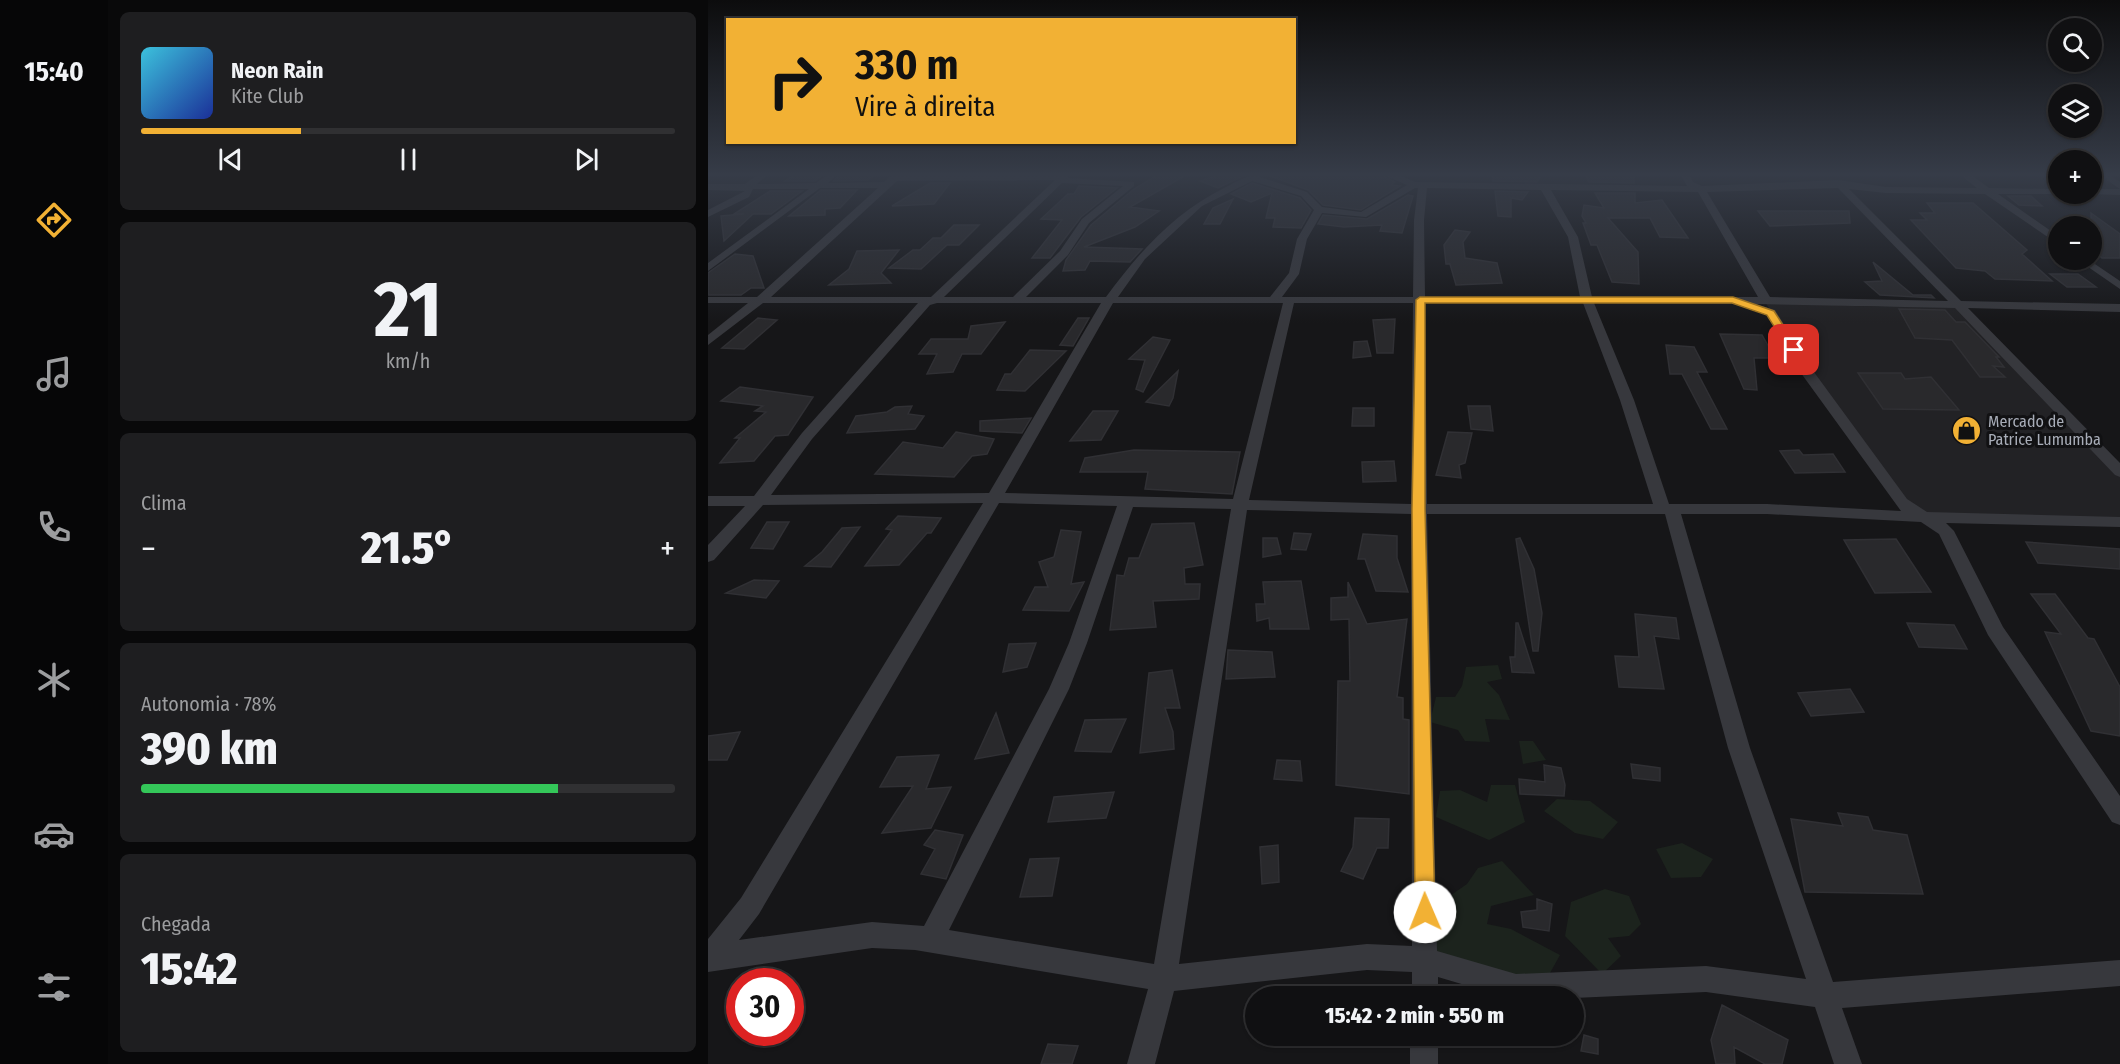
<!DOCTYPE html>
<html lang="pt">
<head>
<meta charset="utf-8">
<style>
  body { margin:0; font-family:"Fira Sans Condensed",sans-serif; background:#1e1e20; color:#f1f3f6; height:100vh; display:flex; flex-direction:column; font-size:22px; white-space:nowrap }
  * { box-sizing:border-box; margin:0 }
  p { font-size:20px; color:#9c9d9f }
  .icon { flex:none; width:33px; height:33px; fill:none; stroke:currentColor; stroke-width:2; stroke-linecap:round; stroke-linejoin:round }
  .map { position:relative; flex:1; overflow:hidden }
  .side { display:flex; flex-direction:column; gap:12px; padding:12px; background:#09090a; width:600px }
  .side>* { flex:none }
  .banner { position:absolute; left:18px; top:18px; width:570px; height:126px; border-radius:0px; box-shadow:0 2px 4px #0004,0 0 0 2px #303032; background:#f2b134; color:#111; overflow:hidden }
  .tools { position:absolute; left:1340px; top:18px; display:grid; gap:12px }
  .tools a { display:grid; place-items:center; width:54px; height:54px; border-radius:50%; background:#101012; box-shadow:0 2px 4px #0004,0 0 0 2px #303032; font-size:30px }
  .speed { position:absolute; left:18px; top:968px; display:flex; gap:12px; font-size:30px; font-weight:700; text-align:center }
  .speed>* { display:grid; place-content:center; width:78px; height:78px; border-radius:50%; background:#101012; box-shadow:0 2px 4px #0004,0 0 0 2px #303032; line-height:1 }
  .speed .limit { border:9px solid #d22; background:#fff; color:#111 }
  .pin { position:absolute; display:grid; place-items:center; width:51px; height:51px; color:#fff; margin:-26px; border-radius:12px; box-shadow:0 3px 9px #0006 }
  .me { position:absolute; width:66px; margin:-33px; rotate:359deg; stroke-linejoin:round; filter:drop-shadow(0 0 4px #0008) }
  .turn { display:flex; align-items:center; gap:21px; height:126px; padding:0 30px; font-size:27px }
  .turn .icon { width:78px; height:78px; stroke-width:2.5 }
  .turn b { display:block; font-size:42px; line-height:51px }
  .big { font-size:45px; font-weight:800; line-height:1.1 }
  .side .tile { flex:1; display:flex; flex-direction:column; justify-content:center; gap:9px; min-width:0; padding:0 21px; border-radius:9px; background:#1e1e20 }
  .side .dial { align-items:center; gap:0 }
  .dial b { font-size:78px; line-height:1 }
  .song { display:flex; align-items:center; gap:18px }
  .cover { width:72px; height:72px; border-radius:9px; background:linear-gradient(135deg,hsl(190 70% 55%),hsl(230 70% 35%)) }
  .played { height:6px; border-radius:3px; background:linear-gradient(90deg,#f2b134 30%,#303032 30%) }
  .keys { display:flex; justify-content:space-around; direction:ltr }
  .heat { display:flex; justify-content:space-between; align-items:center; font-size:33px; direction:ltr }
  .charge { height:9px; border-radius:4px; background:linear-gradient(90deg,#34c759 78%,#303032 0) }
  .trip { position:absolute; left:537px; top:986px; width:339px; height:60px; border-radius:30px; background:#101012; box-shadow:0 2px 4px #0004,0 0 0 2px #303032; font-weight:800; line-height:60px; text-align:center }
  main { display:flex; flex:1; min-height:0 }
  .tabs { display:flex; flex-direction:column; width:108px; justify-content:space-around; align-items:center; background:#060607; color:#9c9d9f }
  .tabs .icon { width:42px; height:42px }
  .tabs .on { color:#f2b134 }
  .tabs b { font-size:27px; color:#f1f3f6 }
  .map>svg:first-child { display:block }
</style>
</head>
<body>
<main>
<nav class="tabs">
<b>15:40</b>
<svg class="icon on" aria-label="directions" viewBox="0 0 24 24"><path d="M12 3l9 9-9 9-9-9zM9 14v-3h6M13 9l2 2-2 2"/></svg>
<svg class="icon" aria-label="music" viewBox="0 0 24 24"><path d="M9 18V5l10-2v13"/><circle cx="6" cy="18" r="3"/><circle cx="16" cy="16" r="3"/></svg>
<svg class="icon" aria-label="phone" viewBox="0 0 24 24"><path d="M5 4h4l2 5-3 2q2 4 5 5l2-3 5 2v4C11 20 4 13 5 4z"/></svg>
<svg class="icon" aria-label="climate" viewBox="0 0 24 24"><path d="M12 3v18M4 7l16 10M4 17L20 7"/></svg>
<svg class="icon" aria-label="car" viewBox="0 0 24 24"><path d="M5 17H2v-5l4-1 3-4h7l3 4 3 1v5h-3M9 17h6M6 11h13"/><circle cx="7" cy="17" r="2"/><circle cx="17" cy="17" r="2"/></svg>
<svg class="icon" aria-label="filters" viewBox="0 0 24 24"><path d="M4 7h16M4 17h16"/><circle cx="9" cy="7" r="2"/><circle cx="15" cy="17" r="2"/></svg>
</nav>
<section class="side">
<div class="tile">
<div class="song"><i class="cover"></i><div><b>Neon Rain</b><p>Kite Club</p></div></div>
<div class="played"></div>
<div class="keys"><svg class="icon" aria-label="previous" viewBox="0 0 24 24"><path d="M18 5L8 12l10 7zM5 5v14"/></svg><svg class="icon" aria-label="pause" viewBox="0 0 24 24"><path d="M8 5v14M16 5v14"/></svg><svg class="icon" aria-label="next" viewBox="0 0 24 24"><path d="M6 5l10 7-10 7zM19 5v14"/></svg></div>
</div>
<div class="tile dial"><b>21</b><p>km/h</p></div>
<div class="tile"><p>Clima</p>
<div class="heat"><a>−</a><b class="big">21.5°</b><a>+</a></div>
</div>
<div class="tile"><p>Autonomia · 78%</p><b class="big">390 km</b><div class="charge"></div></div>
<div class="tile"><p>Chegada</p><b class="big">15:42</b></div>
</section>
<div class="map">
<svg width="1412" height="1064" viewBox="0 0 1412 1064">
  <rect width="100%" height="100%" fill="#161618"/>
  <path fill="#222225" d="M1057,302l112,5 84,-3 159,162v52l-218,-6z"/>
  <path fill="#1c231d" d="M790,665l4,14 -15,3 12,13 11,25 -25,-1 5,23 -25,-1 -7,-11 -28,-8 6,-25h19l7,-11 4,-19z
    M811,741h14l13,19 -23,4z
    M783,785h24l10,37 -36,18 -53,-23 4,-26 20,-1 27,12z
    M849,799l33,2 28,21 -15,17 -28,-6 -31,-22z
    M974,843l31,16 -12,18 -30,1 -15,-29z
    M794,861l32,34 -43,11 -4,18 24,5 49,26 -15,27 -57,-10 -54,-21 -3,-42 36,-25 11,-16z
    M897,889l24,7 12,28 -12,12 -21,2 13,18 -19,18 -37,-38 6,-34z"/>
  <path fill="#29292c" stroke="#303034" stroke-width="1.5" d="M88,174h28l-9,7h-30z
    M132,174h35l-7,6 -34,1z
    M451,174h29l-58,33 29,4 -24,16 -51,20 58,2 -12,13 -40,-1 -5,9 -22,1 3,-11 25,-35 43,-36z
    M513,174h26l-29,14 -18,-7z
    M557,174h114l16,8 -4,3 9,1 -39,24 -38,-5 -15,-15z
    M784,174h50l-5,8 -44,-1z
    M876,174h50v9l-45,-1z
    M222,183h20l-16,21 -42,2z
    M544,183l48,15 11,12 -10,18 -28,-1 2,-9h-9l6,-25 -21,9 -20,-8z
    M371,186l38,2 -36,29 -31,41h-18l30,-38 -21,-1 27,-25h6z
    M113,190h36l-17,18 -15,1v6l-36,1z
    M62,191h32l-31,23h-18l-29,27 -3,-25 23,-2h-10z
    M787,191l33,1 -6,8 -11,-2v19l-13,-1z
    M887,193h40v10l27,-3 26,38 -28,-1 -10,-19h-42l30,34 1,32 -27,-2 -15,-37h-6l-8,-22h3l-4,-7 2,-11 20,3z
    M700,195l5,1 -11,37 -22,-2 2,-6 -38,2 -26,-3 5,-9 44,4z
    M1300,196h23l11,10 -23,-1z
    M525,199l-13,25h-16l9,-16z
    M1219,203h46l54,47 -5,4 30,27 -57,-2 -10,-8 -29,-3 -45,-48h16l-7,-7h15z
    M1050,211h91l1,12 -80,3z
    M1383,213l29,21v24h-18l-11,-9z
    M246,225h25l-20,20h-12l-26,24 -32,-1 24,-18h7l13,-12h8z
    M747,230l15,2 -7,10 2,16 32,5 5,20 -46,2 -6,-21h-4l-2,-19z
    M191,250l-18,23 10,10 -62,2 20,-16 8,-18z
    M27,254l18,2 11,32h-13l-10,7h-33v-22z
    M1165,262l40,33h18l3,3 -54,-3 -15,-13 17,-1z
    M1342,274h28l18,13h-29z
    M1191,309l46,1 11,12h9l34,35h-3l8,10 -11,-1 12,11h-25l-28,-37 -37,-2z
    M50,318l19,2 -33,29 -22,-1z
    M370,318h11l-16,28 -13,-1z
    M687,319l-2,34h-16l-4,-33z
    M297,322l-24,32h-19l-9,18 -26,2 10,-20h-18l12,-15h37l3,-13z
    M1012,334l42,1 13,23h-21l3,32 -13,-1z
    M445,337l17,3 -27,52 -7,-3 9,-29 -16,-1z
    M659,341l4,15 -18,2 1,-16z
    M958,345l28,2 13,25h-10l30,57h-16l-29,-55h-12z
    M322,350l36,1 -41,40 -28,-1 8,-16h6z
    M470,371l-5,27 -4,8 -23,-4z
    M1150,373h43l4,6 26,-2 28,33 -76,-1z
    M32,387l73,10 -25,38 -13,1 -21,25 -34,2 20,-25h-5l31,-26 -11,-1 8,-5 -42,-5z
    M204,406l-4,8 16,2 -9,13 -68,4 9,-17 31,-4 8,-5z
    M760,406h22l3,25 -22,-2z
    M645,408h21v18h-22z
    M385,411h25l-17,29 -31,1z
    M323,418l-9,15 -42,-2v-10z
    M248,432l38,7 -7,15 -15,2 -18,21 -79,-3 28,-32 40,6z
    M740,432l24,1 -7,30 -6,2 2,13 -25,-3z
    M426,450l106,2 -8,42 -87,-5 3,-17h-68l5,-14z
    M1091,450l4,5 30,-1 12,18 -50,1 -15,-22z
    M686,461l2,20 -33,1 -1,-20z
    M190,516l43,2 -10,15h-4l-28,32 -34,1 27,-36 -6,-1z
    M59,522h22l-16,27 -22,-1z
    M486,523l9,42 -19,3 1,16h15l-1,15 -46,2 3,26 -46,3 7,-55 7,1 5,-18h10l13,-34z
    M152,527l-29,40 -26,-1 17,-14 20,-24z
    M353,530l20,2 -10,52 13,-2 -15,29 -46,-1 12,-23h13l-9,-25 15,-5z
    M586,533l17,1 -5,16 -15,-1z
    M655,534l34,2v22l11,34 -32,-1 -11,-32h-7z
    M555,538h14l4,16 -18,3z
    M812,538l14,31 8,44 -4,38h-5l-17,-112z
    M1188,539l35,53 -56,1 -31,-53z
    M1318,542l94,7v20l-82,-6z
    M46,580l25,1 -13,17 -40,-5z
    M593,581l8,48h-39l-1,-11 -12,3 -1,-17h9l-2,-22z
    M640,582l19,42 40,-5 -10,78 6,1v21l6,1v74l-73,-9 2,-104h12l-1,-62 -18,1v-22l17,-1z
    M1323,594h24l33,44 6,1 26,48v49l-29,-5 -46,-99 16,2z
    M927,614l41,4 3,21 -25,-3 10,53 -45,-2 -4,-31 24,1z
    M808,623h2l16,50 -22,-1 -2,-15h5z
    M1199,623l47,2 13,24 -48,-2z
    M328,643l-9,24 -24,5 6,-28z
    M520,650l44,2 3,25 -49,2z
    M464,670l8,38h-15l8,24 1,17 -34,4 9,-80z
    M1142,689l14,23 -53,4 -13,-23z
    M288,713l13,40 -34,6z
    M418,719l-15,33 -36,-1 10,-31z
    M32,732l-13,28h-19v-24z
    M231,755l-13,34 25,-2 -20,41 -49,5 31,-47 -33,1 17,-30z
    M569,760l23,1 2,20 -28,-2z
    M923,764l29,4v13l-27,-3z
    M836,765l17,3 4,17 -1,11 -44,-2 -1,-15 26,3z
    M406,792l-8,26 -58,4 6,-25z
    M1130,813l30,4 5,13 34,5 16,59 -118,-2 -14,-73 52,7z
    M647,818l34,1 -1,29h-11l-14,31 -22,-8 12,-24z
    M227,830l28,5 -17,44 -25,-5 14,-25 -11,-4z
    M570,845l1,37 -17,2 -2,-37z
    M351,858l-7,38 -32,1 10,-38z
    M829,899l15,5 -3,27 -26,-4 -2,-15 16,-2z
    M1014,1005l66,35 -6,24h-17l-31,-17 1,17h-19l-5,-24z
    M876,1035l14,4v15l-17,-3z
    M340,1044l30,2 -6,18h-31z"/>
  <g fill="none" stroke-linecap="round" stroke-linejoin="round">
    <path fill="#37383d" fill-rule="evenodd" d="M50,174h10l-11,10 59,-1 12,-9h10l-10,9 56,-1 9,-8h177l-2,4 66,4v4l-45,37 -21,32 -42,42h80c33,-45 68,-84 118,-109 14,-7 24,-14 39,-14l-3,3 47,15 15,15 39,5 46,-27 -26,-11h16l18,8 272,4 -7,-12h9l4,8 9,4 136,-6 48,7 91,1 -18,-14h11l19,14 69,1v5h3h-63l60,42v8l-73,-50 -99,-1 -37,-4 112,112 159,3v8l-152,-4 152,155v14l-5,-2 -160,-167 -199,-4 19,6 36,58 96,131 20,13 193,5v10l-174,-4 8,8 49,96 117,169v29l-8,-3 -124,-187 -49,-101 -18,-12 -154,-8h-86l69,234 83,234 287,-22v26l-278,22 20,56h-28l-19,-57 -109,-15 -132,6 -72,-2 -64,-19v19h-26v-24l-45,-2 -193,21 -19,73h-28l21,-75 -233,-39 -43,-2 -164,24v-33l33,-41 242,-395 -220,2 -49,55 -6,2v-17l37,-39h-37v-10h46l48,-63 116,-130h-155l-55,42v-10l40,-32h-40v-6h49l121,-109h-58l-112,83v-8l101,-74h-56l-4,8 -41,20v-7l37,-19 -37,-1v-6h37zM347,180l-124,117h-160l126,-116zM544,181l49,15 13,14 -17,29 -8,34 -19,24h-152l27,-38 57,-53zM354,183l61,3 -41,33 -22,32 -47,46h-69zM707,188h3l-4,32 -1,77h-131l17,-23 8,-35 15,-26 44,4zM719,188l114,2 27,47 12,60h-155l-1,-77zM1130,188l110,113 -178,-4 -63,-105zM843,190l147,2 60,105h-166l-14,-60zM229,303h164l-112,190 -218,2 41,-56 118,-134zM405,303h170l-50,196 -228,-6zM586,303h119l-2,201 -162,-4zM717,303h158l37,97 33,104h-226zM886,303l153,1v4l20,7 31,54 103,142 -134,-7h-98l-35,-104zM291,503l118,3 -48,137 -20,46 -125,237 -52,-4 -133,18 20,-26zM425,507l98,2 -77,455 -205,-34 120,-241 18,-46zM539,510l164,4 1,432 -45,-2 -188,20zM719,514h238l63,234 78,231 -100,-13 -190,8 -79,-23z
      M1390,174h11l11,8v7z
      M1383,189h29v6l-32,-1h3z
      M1370,260h11l31,21v8z
      M702,1035h28v29h-28z"/>
  </g>
  <linearGradient id="sky" x2="0" y2="1"><stop stop-color="#0c0c0d"/><stop offset="0.54" stop-color="#363c48"/><stop offset="1" stop-color="#363c48" stop-opacity="0"/></linearGradient>
  <rect width="1412" height="323" fill="url(#sky)"/>
  <path fill="#f2b134" stroke="#9d7322" stroke-width="1.5" d="M712,297h313l41,14 25,39 -9,2 -23,-37 -35,-12h-307v206l10,403 -3,7 -7,3 -8,-3 -2,-7 -3,-403 4,-209z"/>
  <defs>
    <symbol id="shop-disc" viewBox="-11 -11 22 22"><circle r="9.5" fill="#f2b134" stroke="#111113"/><path d="M-5-2.5h2.3a2.7 3.5 0 0 1 5.4 0H5L5.5 6h-11ZM-1.5-2.5h3a1.5 2.3 0 0 0-3 0Z" fill="#111"/></symbol>
  </defs>
  <g fill-rule="evenodd">
    <use href="#shop-disc" x="1242" y="414" width="33" height="33"/>
  </g>
  <g text-anchor="middle" stroke-width="6" stroke-linejoin="round" paint-order="stroke">
    <g font-size="16" fill="#a8adb8" stroke="#111113" text-anchor="start">
      <text x="1280" y="427">Mercado de<tspan x="1280" dy="18">Patrice Lumumba</tspan></text>
    </g>
  </g>
</svg>
<div class="tools">
<a><svg class="icon" aria-label="search" viewBox="0 0 24 24"><circle cx="10" cy="10" r="6"/><path d="M15 15l6 6"/></svg></a>
<a><svg class="icon" aria-label="layers" viewBox="0 0 24 24"><path d="M12 4l9 5-9 5-9-5zM3 14l9 5 9-5"/></svg></a>
<a>+</a>
<a>−</a>
</div>
<div class="speed"><div class="limit">30</div></div>
<div class="pin" style="left:1086px;top:350px;background:#d93025"><svg class="icon" aria-label="arrive" viewBox="0 0 24 24"><path d="M6 21V4h12l-3 4 3 4H6"/></svg></div>
<svg class="me" style="left:717px;top:912px" viewBox="-20 -20 40 40"><circle r="19" fill="#fff"/><path d="M0-13L10 11 0 6-10 11z" fill="#f2b134"/></svg>
<div class="trip">15:42 · 2 min · 550 m</div>
<div class="banner">
<div class="turn"><svg class="icon" aria-label="right" viewBox="0 0 24 24"><path d="M7 20v-9h11M14 6l5 5-5 5"/></svg><div><b>330 m</b>Vire à direita</div></div>
</div>
</div>
</main>
</body>
</html>
